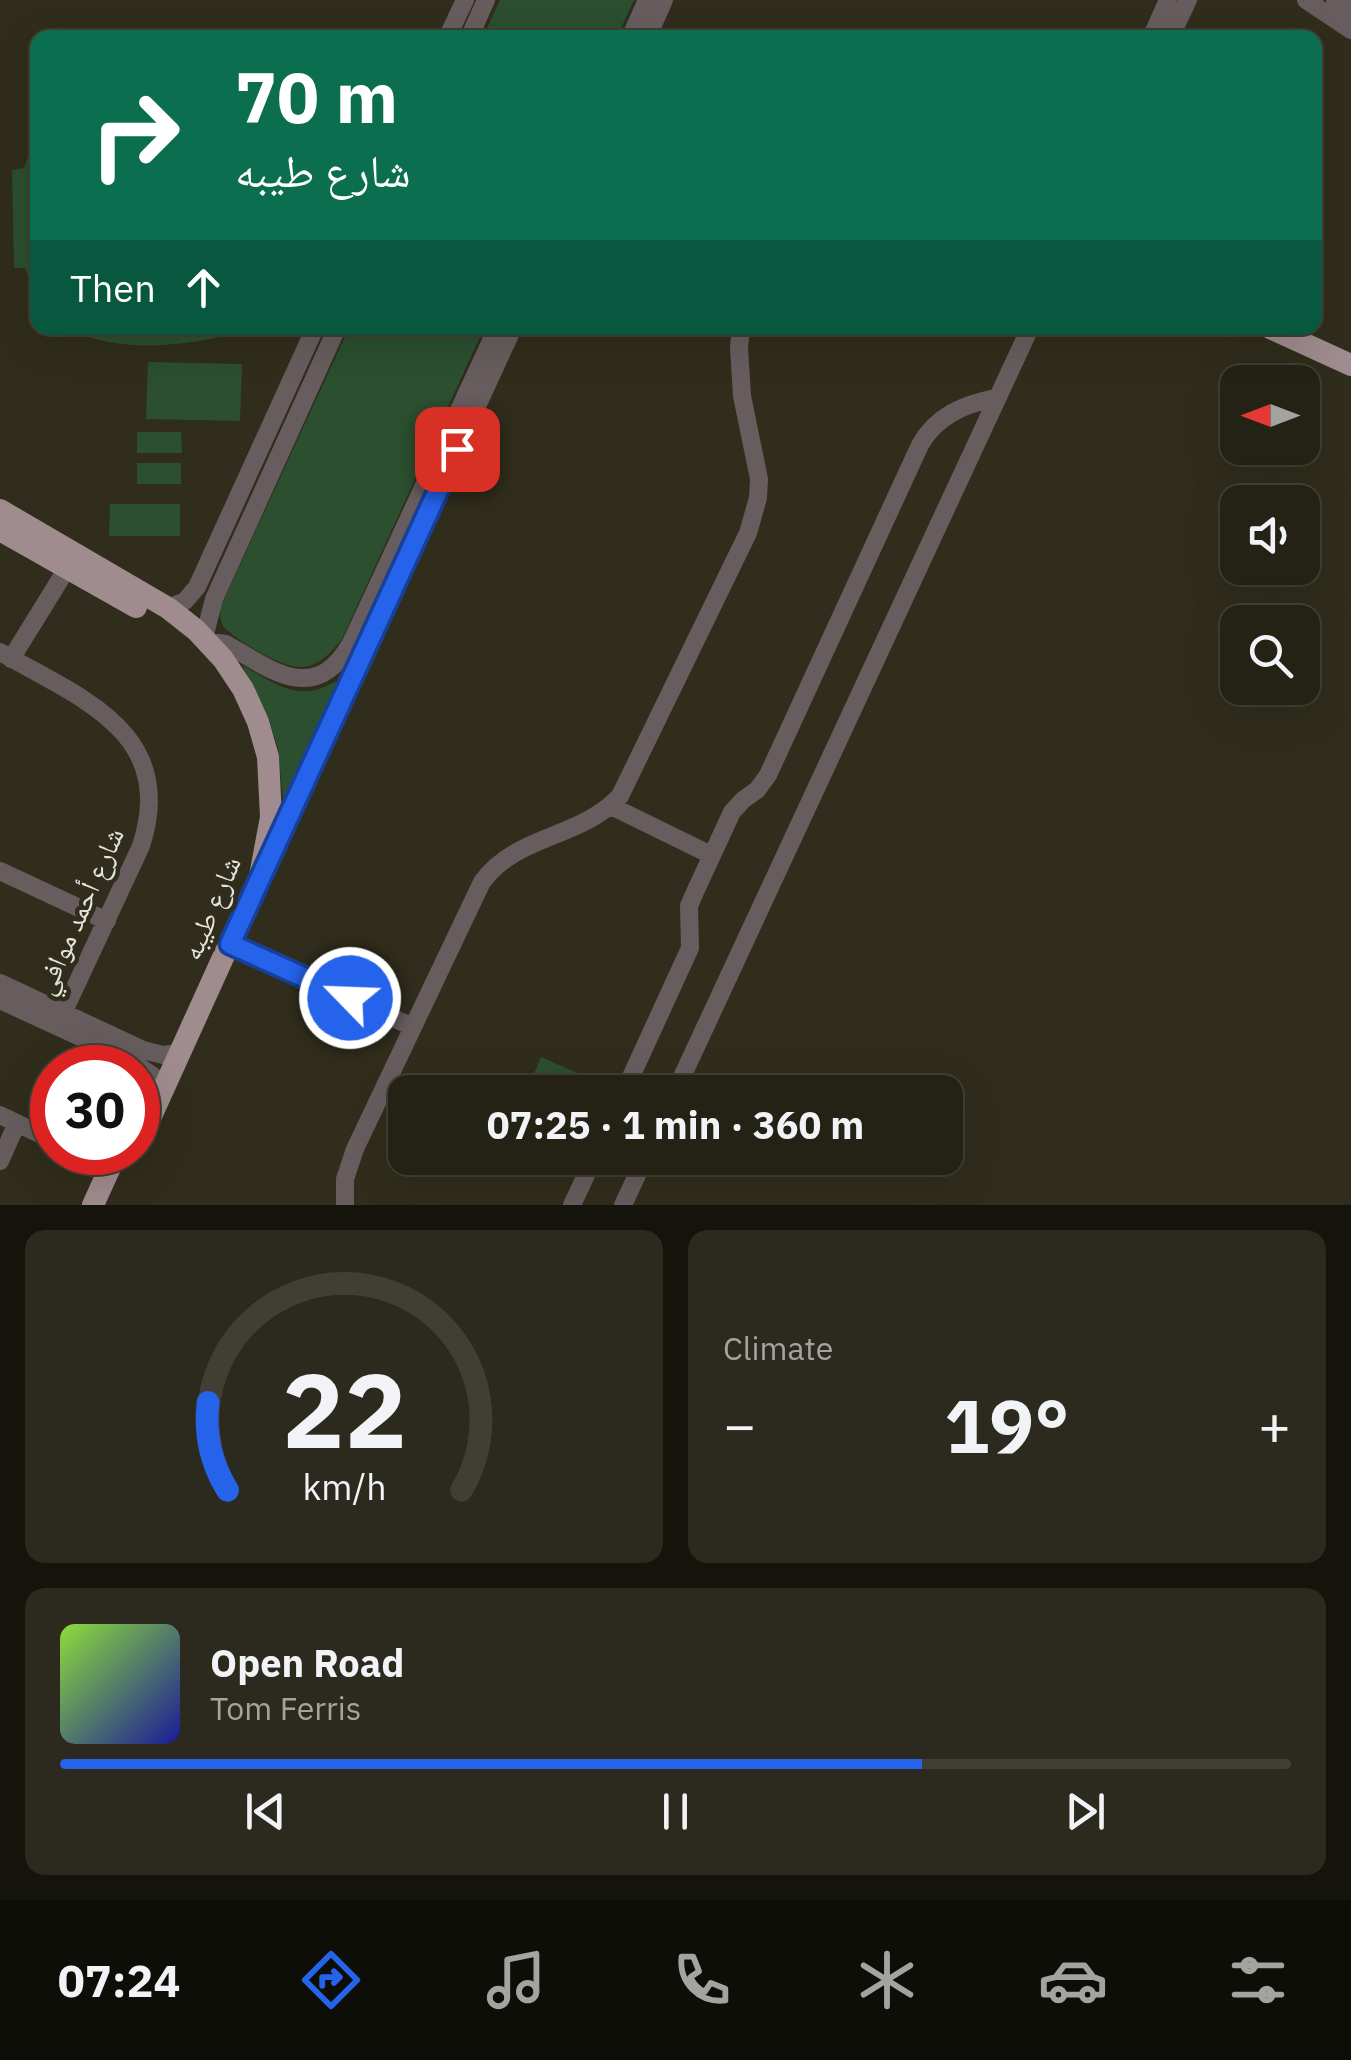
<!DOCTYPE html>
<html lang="en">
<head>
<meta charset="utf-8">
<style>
  body { margin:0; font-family:"IBM Plex Sans","Noto Naskh Arabic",sans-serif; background:#2c2a1e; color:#f1f3f6; height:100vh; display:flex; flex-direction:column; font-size:38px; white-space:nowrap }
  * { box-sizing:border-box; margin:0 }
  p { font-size:32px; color:#a3a4a0 }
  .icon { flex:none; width:55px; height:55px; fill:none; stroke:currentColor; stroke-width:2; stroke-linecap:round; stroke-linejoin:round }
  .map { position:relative; height:1205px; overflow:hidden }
  .details { display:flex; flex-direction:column; gap:25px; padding:25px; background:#14130c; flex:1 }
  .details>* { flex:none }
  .hud { position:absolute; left:30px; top:30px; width:1292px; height:305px; border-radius:20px; box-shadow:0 10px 40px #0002,0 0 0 2px #413f34; background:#0b6e4f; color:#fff; overflow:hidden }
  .needle { width:65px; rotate:270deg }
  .fabs { position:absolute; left:1220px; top:365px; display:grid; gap:20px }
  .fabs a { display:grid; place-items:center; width:100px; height:100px; border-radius:20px; background:#242215; box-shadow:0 10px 40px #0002,0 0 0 2px #413f34; font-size:50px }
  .speed { position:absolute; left:30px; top:1045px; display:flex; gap:20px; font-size:50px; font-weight:700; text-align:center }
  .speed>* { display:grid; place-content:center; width:130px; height:130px; border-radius:50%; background:#242215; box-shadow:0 10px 40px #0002,0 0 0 2px #413f34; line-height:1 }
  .speed .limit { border:15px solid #d22; background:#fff; color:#111 }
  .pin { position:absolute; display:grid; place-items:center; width:85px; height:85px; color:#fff; margin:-42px; border-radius:20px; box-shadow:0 5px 15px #0006 }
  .me { position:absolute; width:110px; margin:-55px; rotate:294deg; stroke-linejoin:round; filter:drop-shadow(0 0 8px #0008) }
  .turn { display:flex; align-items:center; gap:35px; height:210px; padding:0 40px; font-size:45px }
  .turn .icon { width:130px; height:130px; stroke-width:2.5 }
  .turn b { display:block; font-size:70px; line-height:85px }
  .then { display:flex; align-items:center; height:95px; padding:0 40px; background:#0003; gap:20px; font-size:38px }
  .big { font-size:75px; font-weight:800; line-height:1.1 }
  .details .card { flex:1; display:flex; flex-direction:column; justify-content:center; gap:15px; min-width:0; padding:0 35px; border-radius:20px; background:#2c2a1e }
  .details .dial { align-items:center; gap:0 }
  .dial svg { height:260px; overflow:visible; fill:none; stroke:#413f34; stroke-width:7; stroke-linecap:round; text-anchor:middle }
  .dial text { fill:#f1f3f6; stroke:none }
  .song { display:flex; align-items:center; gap:30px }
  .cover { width:120px; height:120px; border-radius:15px; background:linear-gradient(135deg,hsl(90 70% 55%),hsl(240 70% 35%)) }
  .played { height:10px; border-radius:5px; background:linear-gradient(90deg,#2563eb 70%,#413f34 70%) }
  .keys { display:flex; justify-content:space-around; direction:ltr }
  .heat { display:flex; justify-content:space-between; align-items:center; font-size:55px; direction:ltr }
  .details .tiles { flex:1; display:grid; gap:25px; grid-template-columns:1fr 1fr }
  .card:last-child { grid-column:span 2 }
  .trip { position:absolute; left:388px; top:1075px; width:575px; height:100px; border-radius:20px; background:#242215; box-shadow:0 10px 40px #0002,0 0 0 2px #413f34; font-weight:800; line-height:100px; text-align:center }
  .tabs { display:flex; height:160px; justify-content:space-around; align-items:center; background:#0e0e08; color:#a3a4a0 }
  .tabs .icon { width:70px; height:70px }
  .tabs .selected { color:#2563eb }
  .tabs b { font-size:45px; color:#f1f3f6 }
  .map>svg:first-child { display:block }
</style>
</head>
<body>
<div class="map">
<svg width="1351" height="1205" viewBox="0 0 1351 1205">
  <rect width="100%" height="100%" fill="#302d1c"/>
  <path fill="#2b4f2f" d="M500,0h134l-17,37h-134z
    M37,146v144l-6,-6 -6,-16h-11l-2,-98 12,-2 5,-14z
    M66,328h187c-58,18 -131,28 -187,0z
    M349,328h135l-142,311c-11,13 -20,25 -38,28 -19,3 -65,-25 -78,-38 -7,-7 -6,-14 -5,-23z
    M148,362l94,2 -2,57 -94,-2z
    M137,432h44l1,21h-45z
    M137,463h44v21h-44z
    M110,504h70v32h-71z
    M242,665c20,11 44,29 68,26 10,-1 22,-8 31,-12l-58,121 -5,-52 -10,-31z
    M541,1057l52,23 -6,12h-61z"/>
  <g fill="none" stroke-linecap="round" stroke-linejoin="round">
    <path stroke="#675d5e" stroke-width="18" d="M1306,0l45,30
      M1335,0l16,11
      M447,38l18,-38
      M469,38l17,-38
      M630,38l17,-38
      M647,38l17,-38
      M1151,38l17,-38
      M1170,38l18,-38
      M168,608l17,-7 12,-14 118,-259
      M204,638l10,-39 123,-271
      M211,645l7,-2 8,1c46,26 89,62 125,-1l146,-315
      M0,652c80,46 178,80 141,194l-84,180
      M11,659l63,-102
      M611,806l100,49
      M271,853l242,-525
      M0,871l107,50
      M231,944l182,83
      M0,983l143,67 20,5 17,-2
      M0,1000l128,59 25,17 11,11
      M624,1092l66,-144 -1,-42 6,-14 37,-80 11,-12 14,-10 11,-15 152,-330c16,-29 44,-41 76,-47
      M675,1092l355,-764
      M0,1115l52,25
      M77,1152l33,16
      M0,1161l17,-38
      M345,1205v-26l10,-30 127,-267c35,-48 98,-43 138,-86l128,-263 10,-35 1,-19 -17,-83 -3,-48 2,-20
      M572,1205l22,-47
      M623,1205l22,-47"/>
    <path stroke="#a08c8e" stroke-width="22" d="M1270,328l81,37
      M0,510l168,98 28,22 27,29 20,30 15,33 10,35 3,60 -11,59 -122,269
      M0,530l136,77
      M93,1205l24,-53"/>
  </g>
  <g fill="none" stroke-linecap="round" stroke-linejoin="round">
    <defs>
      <path id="route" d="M350,998l-120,-54 227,-495"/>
    </defs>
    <use href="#route" stroke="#184099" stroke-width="25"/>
    <use href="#route" stroke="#2563eb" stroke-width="18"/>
  </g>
  <g text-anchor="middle" stroke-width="9" stroke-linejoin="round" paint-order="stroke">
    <g font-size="28" fill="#e6e4d9" stroke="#302d1c">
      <text transform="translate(211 908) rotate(-67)" y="10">شارع طيبه</text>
      <text transform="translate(79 911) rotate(-66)" y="10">شارع أحمد موافي</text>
    </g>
  </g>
</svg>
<div class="fabs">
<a><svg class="needle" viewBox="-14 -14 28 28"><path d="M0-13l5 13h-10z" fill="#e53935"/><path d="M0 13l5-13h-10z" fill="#a3a4a0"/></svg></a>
<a><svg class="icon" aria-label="sound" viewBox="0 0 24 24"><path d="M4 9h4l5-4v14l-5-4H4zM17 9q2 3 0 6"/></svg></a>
<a><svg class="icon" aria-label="search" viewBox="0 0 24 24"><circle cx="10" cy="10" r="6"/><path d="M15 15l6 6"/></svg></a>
</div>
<div class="speed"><div class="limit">30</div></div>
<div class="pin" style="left:457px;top:449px;background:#d93025"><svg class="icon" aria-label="arrive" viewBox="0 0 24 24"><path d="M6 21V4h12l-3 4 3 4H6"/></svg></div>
<svg class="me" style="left:350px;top:998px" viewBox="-20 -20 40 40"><circle r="17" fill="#2563eb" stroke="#fff" stroke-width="3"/><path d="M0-11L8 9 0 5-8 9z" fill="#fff"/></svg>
<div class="trip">07:25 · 1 min · 360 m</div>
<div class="hud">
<div class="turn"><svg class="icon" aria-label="right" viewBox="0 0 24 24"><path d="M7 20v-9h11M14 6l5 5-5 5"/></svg><div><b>70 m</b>شارع طيبه</div></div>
<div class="then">Then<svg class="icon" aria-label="ahead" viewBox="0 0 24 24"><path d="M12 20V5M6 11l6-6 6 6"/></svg></div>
</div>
</div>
<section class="details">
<div class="tiles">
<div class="card dial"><svg viewBox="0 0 100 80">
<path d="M14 69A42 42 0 1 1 86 69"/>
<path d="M14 69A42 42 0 0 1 8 42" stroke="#2563eb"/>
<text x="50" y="56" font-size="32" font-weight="700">22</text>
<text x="50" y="72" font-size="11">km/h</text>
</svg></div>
<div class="card"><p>Climate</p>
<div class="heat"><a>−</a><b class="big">19°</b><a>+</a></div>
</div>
<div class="card">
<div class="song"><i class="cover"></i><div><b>Open Road</b><p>Tom Ferris</p></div></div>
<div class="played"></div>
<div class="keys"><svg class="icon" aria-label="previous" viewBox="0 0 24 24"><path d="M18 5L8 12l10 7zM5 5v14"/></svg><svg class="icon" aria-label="pause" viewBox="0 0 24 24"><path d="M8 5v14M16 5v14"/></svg><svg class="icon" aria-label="next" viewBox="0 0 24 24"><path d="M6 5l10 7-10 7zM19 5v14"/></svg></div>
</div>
</div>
</section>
<nav class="tabs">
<b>07:24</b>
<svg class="icon selected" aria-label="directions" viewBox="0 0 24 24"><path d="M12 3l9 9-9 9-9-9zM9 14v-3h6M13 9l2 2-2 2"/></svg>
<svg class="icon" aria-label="music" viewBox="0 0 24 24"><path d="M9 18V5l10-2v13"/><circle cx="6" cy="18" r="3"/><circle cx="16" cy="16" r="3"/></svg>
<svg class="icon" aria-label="phone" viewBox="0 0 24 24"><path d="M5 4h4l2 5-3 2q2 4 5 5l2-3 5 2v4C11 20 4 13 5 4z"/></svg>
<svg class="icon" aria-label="climate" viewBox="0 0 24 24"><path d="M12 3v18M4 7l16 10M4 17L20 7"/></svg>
<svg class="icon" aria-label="car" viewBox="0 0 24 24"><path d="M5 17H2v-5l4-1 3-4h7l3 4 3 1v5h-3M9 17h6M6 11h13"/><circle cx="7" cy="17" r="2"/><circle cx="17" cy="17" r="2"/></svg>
<svg class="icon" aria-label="filters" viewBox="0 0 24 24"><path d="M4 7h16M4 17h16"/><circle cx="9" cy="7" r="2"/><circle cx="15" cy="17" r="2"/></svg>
</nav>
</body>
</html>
